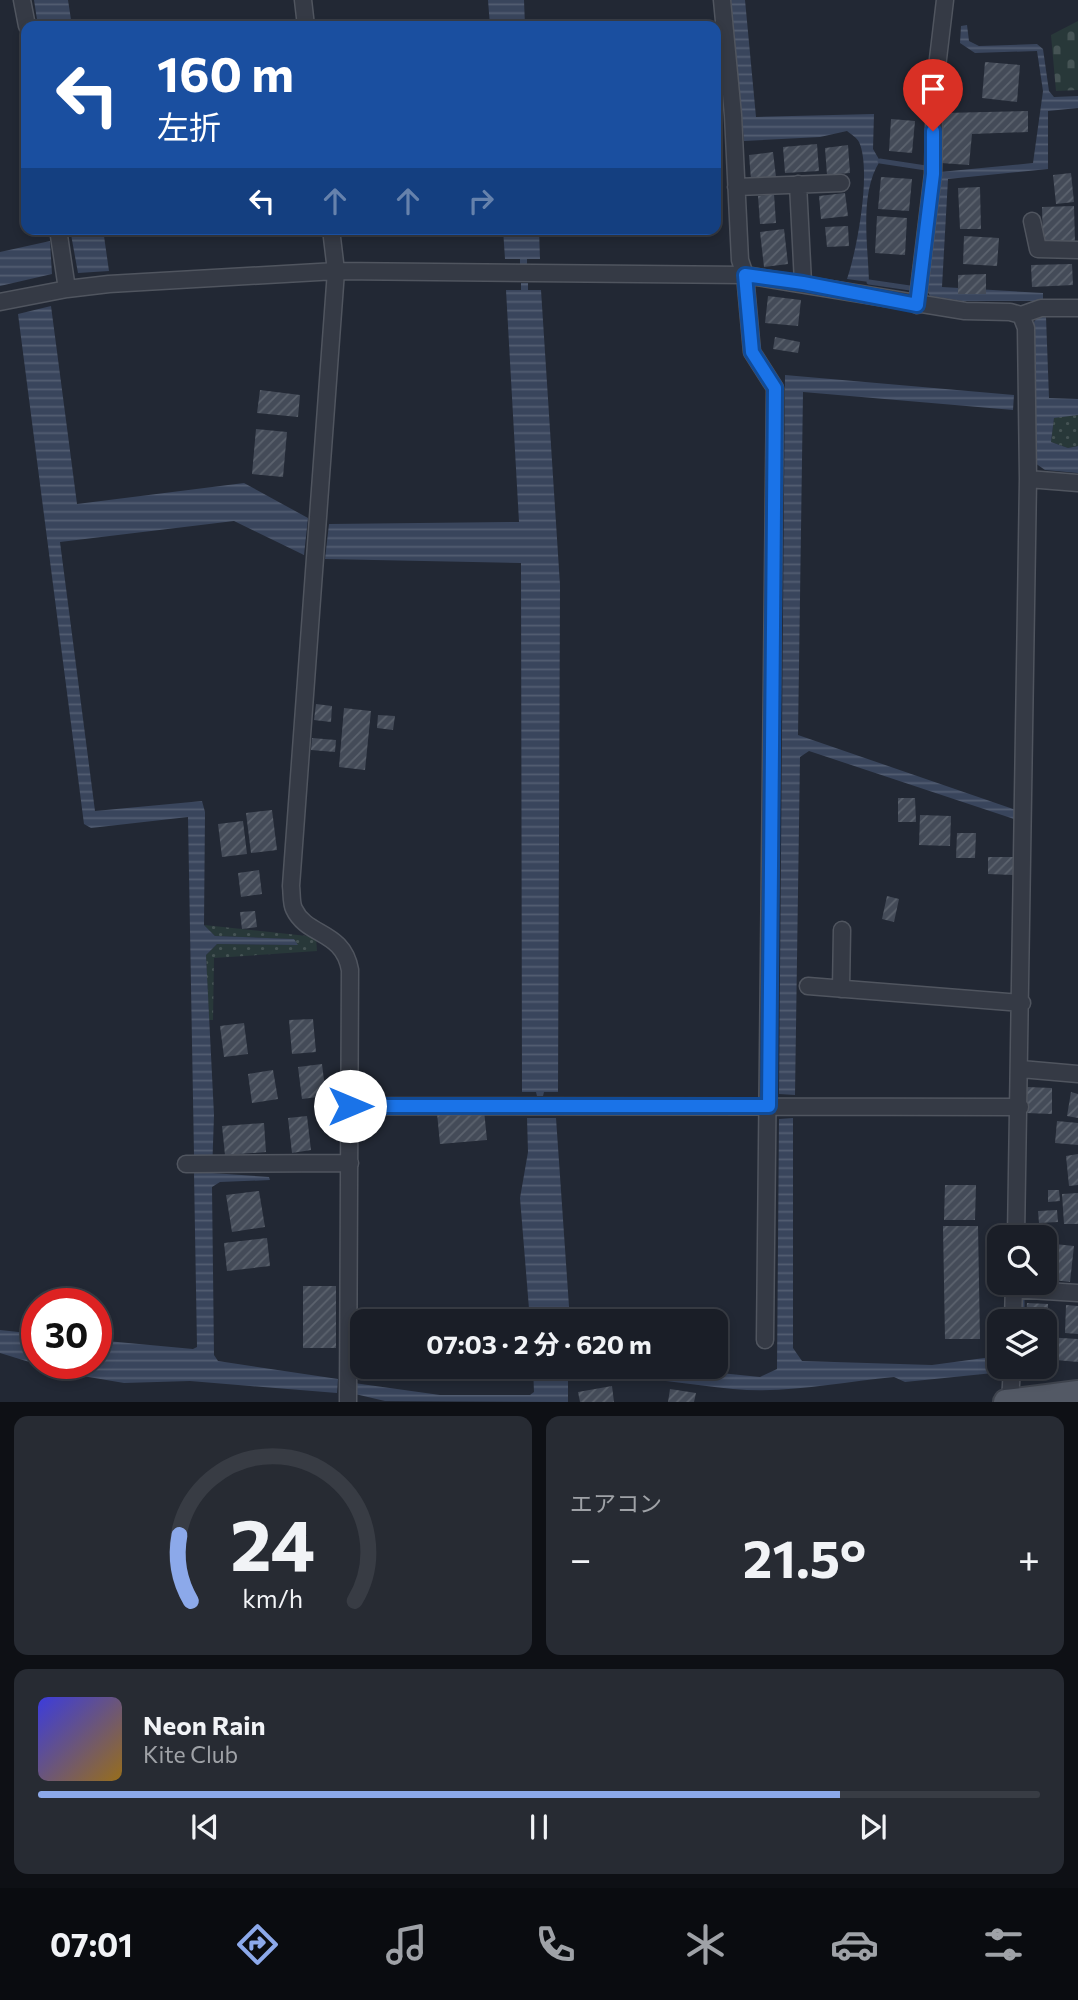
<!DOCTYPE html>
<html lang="ja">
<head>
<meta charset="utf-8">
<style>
  body { margin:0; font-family:Commissioner,"Noto Sans JP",sans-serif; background:#272b33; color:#f1f3f6; height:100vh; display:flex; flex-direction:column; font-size:26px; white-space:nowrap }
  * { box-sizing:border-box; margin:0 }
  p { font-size:23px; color:#9fa2a7 }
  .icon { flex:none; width:38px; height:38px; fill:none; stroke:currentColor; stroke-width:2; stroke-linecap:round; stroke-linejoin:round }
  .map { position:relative; height:1402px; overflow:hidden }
  .side { display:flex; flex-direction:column; gap:14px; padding:14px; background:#0e1015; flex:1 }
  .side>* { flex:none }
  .top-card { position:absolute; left:21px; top:21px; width:700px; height:214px; border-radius:14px; box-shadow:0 4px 10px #0003,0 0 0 2px #383c44; background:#1a4fa0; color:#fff; overflow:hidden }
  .tools { position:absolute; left:987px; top:1225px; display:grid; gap:14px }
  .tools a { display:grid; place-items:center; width:70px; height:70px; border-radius:14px; background:#1a1e27; box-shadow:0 4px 10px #0003,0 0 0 2px #383c44; font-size:35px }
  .speed { position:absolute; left:21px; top:1288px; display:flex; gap:14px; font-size:35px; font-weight:700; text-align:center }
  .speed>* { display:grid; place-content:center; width:91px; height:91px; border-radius:50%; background:#1a1e27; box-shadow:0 4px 10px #0003,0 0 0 2px #383c44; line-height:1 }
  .speed .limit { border:10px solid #d22; background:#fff; color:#111 }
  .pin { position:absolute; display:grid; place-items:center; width:60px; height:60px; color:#fff; margin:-72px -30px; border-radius:50% 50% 50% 0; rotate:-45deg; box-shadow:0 0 7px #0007 }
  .pin .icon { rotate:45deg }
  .me { position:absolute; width:77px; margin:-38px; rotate:90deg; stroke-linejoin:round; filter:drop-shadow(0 0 5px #0008) }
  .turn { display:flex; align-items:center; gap:24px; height:147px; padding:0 21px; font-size:32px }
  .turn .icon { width:91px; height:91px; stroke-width:2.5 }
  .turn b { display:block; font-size:49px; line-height:60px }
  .lanes { display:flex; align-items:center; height:66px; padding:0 21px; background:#0003; justify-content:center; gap:35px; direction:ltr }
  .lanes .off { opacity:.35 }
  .big { font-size:52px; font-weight:700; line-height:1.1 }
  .side .widget { flex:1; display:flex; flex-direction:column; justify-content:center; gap:10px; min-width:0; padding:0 24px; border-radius:14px; background:#272b33 }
  .side .dial { align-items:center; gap:0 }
  .dial svg { height:182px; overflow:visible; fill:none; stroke:#383c44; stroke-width:7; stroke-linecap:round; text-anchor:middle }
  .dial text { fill:#f1f3f6; stroke:none }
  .song { display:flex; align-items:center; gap:21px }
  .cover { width:84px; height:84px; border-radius:10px; background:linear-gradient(135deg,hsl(240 70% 55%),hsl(40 70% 35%)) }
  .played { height:7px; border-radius:4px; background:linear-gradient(90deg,#8ca9ea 80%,#383c44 80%) }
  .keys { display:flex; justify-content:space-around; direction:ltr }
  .heat { display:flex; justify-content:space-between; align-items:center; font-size:38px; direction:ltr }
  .side .tiles { flex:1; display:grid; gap:14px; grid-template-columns:1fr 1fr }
  .widget:last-child { grid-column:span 2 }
  .trip { position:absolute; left:350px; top:1309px; width:378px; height:70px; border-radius:14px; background:#1a1e27; box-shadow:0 4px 10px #0003,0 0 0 2px #383c44; font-weight:700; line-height:70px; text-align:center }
  .tab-bar { display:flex; height:112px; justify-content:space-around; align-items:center; background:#0a0c10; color:#9fa2a7 }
  .tab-bar .icon { width:49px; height:49px }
  .tab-bar .selected { color:#8ca9ea }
  .tab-bar b { font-size:32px; color:#f1f3f6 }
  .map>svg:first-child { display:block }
</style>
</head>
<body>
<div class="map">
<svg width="1078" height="1402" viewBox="0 0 1078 1402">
  <defs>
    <pattern id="grass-dots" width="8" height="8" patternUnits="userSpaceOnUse" patternTransform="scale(1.75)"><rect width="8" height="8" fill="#283839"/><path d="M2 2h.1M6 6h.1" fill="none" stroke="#455354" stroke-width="1.8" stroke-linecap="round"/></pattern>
    <pattern id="cemetery-stones" width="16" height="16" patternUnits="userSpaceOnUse" patternTransform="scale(1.75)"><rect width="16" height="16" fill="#283839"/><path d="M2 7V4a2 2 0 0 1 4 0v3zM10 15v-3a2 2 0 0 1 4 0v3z" fill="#455354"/></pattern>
    <pattern id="water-rules" width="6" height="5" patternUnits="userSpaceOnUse" patternTransform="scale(1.75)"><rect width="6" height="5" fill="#39455c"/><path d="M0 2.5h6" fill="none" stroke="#535e72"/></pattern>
    <pattern id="building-hatch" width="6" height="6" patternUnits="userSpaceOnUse" patternTransform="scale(1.75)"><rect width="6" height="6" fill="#444b58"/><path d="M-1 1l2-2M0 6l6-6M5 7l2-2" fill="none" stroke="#5c636e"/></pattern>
  </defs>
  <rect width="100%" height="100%" fill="#222834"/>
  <path fill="url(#grass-dots)" d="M1078,415v31l-10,2 -17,-6 3,-25z
    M204,925l112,12 1,14 -103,7 -1,62h-4l-3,-65 11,-11 80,1 -3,-6 -79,-3z"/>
  <path fill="url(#cemetery-stones)" d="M1078,21v69l-22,1 -5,-56z"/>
  <path fill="url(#water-rules)" d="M34,0h34l4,26h-34z
    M488,0h36l1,26h-35z
    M731,0h14l11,117 118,-3 -1,35 7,12c-21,32 -12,84 -11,121l-22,-3c10,-29 25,-109 12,-137 -2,-4 -8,-8 -12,-11l-27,6 -76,4z
    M967,25l2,16 10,5 58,-2 6,5 6,42 5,6 24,-1v12l-30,3v58l-100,10 -6,108 101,6v8h-80l-33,-5 -4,-7 14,-117 93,-9 10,-72 -6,-40 -62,2 -15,-10 1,-17z
    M70,229h33l6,42 -31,2z
    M503,229h36l1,30h-13v6h-7v-6h-15z
    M50,241l2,33 -52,12v-34z
    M521,283h7v7h13l19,295 -2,507h-14l-1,4h-6l-1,-4h-14l-1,-529 -196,-4 4,-35 190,-2 -13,-232h15z
    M51,306l26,198 167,-21 64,35 -4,37 -70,-34 -174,21 35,269 107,-10 3,11 -1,113 11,11 79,3 4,6 -81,-1 -11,11 8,160 -2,58 57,4 1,3 -50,2 -8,5 2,168 4,6 120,18 -1,14 -147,-12 -66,2 -59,-10 -65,-20v-23l37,4v29h59v-23l97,9 4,-2 -3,-174h6v-18h-6l-6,-338 -97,11 -7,-4 -66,-510z
    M1039,316l7,1 3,81 29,1v16l-24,3 -3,24 17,6 10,-2v27l-33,-3 -10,-7 -2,-140z
    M785,375l229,20 -1,15 -210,-18 -5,343 218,75 -2,9 -205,-68 -9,6 -5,338 -16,-1z
    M527,1118h29l14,203h-40l-10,-123 8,-46z
    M793,1118v230l9,13 130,4 67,-9 4,16 -98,10 -11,-5c-54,5 -107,17 -161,12 -56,-5 -109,-17 -165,-10v23l-183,-1 -30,-7 -1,-11 86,12h90l4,-3 -1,-25h128l99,10 17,-8 2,-250z"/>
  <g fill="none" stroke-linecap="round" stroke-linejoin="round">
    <path stroke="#39455c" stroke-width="5" d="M880,161l46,7
      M869,282l41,6
      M1022,1321v-23
      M1021,1375v-8"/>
  </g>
  <path fill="url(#building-hatch)" d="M985,62l35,3 -3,37 -35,-4z
    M1028,111v21l-56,2 -3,31 -28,-2 3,-50z
    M891,119l24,2 -3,32 -23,-2z
    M817,144l2,27 -34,2 -2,-26z
    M848,145l2,28 -23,2 -2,-27z
    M773,152l3,25 -25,2 -2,-24z
    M1071,173l3,29 -18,2 -3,-29z
    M881,177l31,2 -3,32 -31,-2z
    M980,187l1,42h-21l-2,-41z
    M845,193l3,23 -27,3 -2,-23z
    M774,194l2,29 -16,1 -2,-28z
    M1074,206l1,36 -32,2 -1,-37z
    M877,216l30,2 -2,37 -30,-2z
    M848,226l1,20 -22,1 -2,-20z
    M784,229l4,35 -24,3 -4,-35z
    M964,236l35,2 -2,28 -34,-2z
    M1072,264l1,21 -41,2 -1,-22z
    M986,274v20h-28v-19z
    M768,296l33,4 -3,26 -33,-3z
    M775,337l25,5 -2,11 -25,-4z
    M260,390l40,5 -2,22 -41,-4z
    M256,429l31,3 -4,45 -31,-3z
    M316,704l16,2 -1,16 -17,-2z
    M344,708l27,3 -6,59 -26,-3z
    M378,715l17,1 -2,14 -16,-2z
    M312,738l24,2 -1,12 -24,-2z
    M898,798h17l1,24h-18z
    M272,810l5,40 -26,3 -5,-40z
    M920,815l31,1 -1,30 -31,-1z
    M243,821l4,33 -25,3 -4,-33z
    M957,833h19l-1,25h-19z
    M988,857h25v18l-25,-1z
    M259,870l3,24 -21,3 -3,-24z
    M887,896l12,3 -5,23 -12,-3z
    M255,911l2,16 -15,2 -2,-17z
    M313,1019l3,33 -24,2 -3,-34z
    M244,1023l4,31 -24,3 -4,-31z
    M322,1064l4,32 -24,3 -4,-32z
    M273,1070l5,29 -26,4 -4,-29z
    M1027,1087l25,1v26l-26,-1z
    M1071,1092l7,2v24l-11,-2z
    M484,1110l3,30 -47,4 -3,-31z
    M307,1116l4,34 -19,3 -4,-35z
    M1057,1121l21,2v22l-23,-2z
    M264,1123l2,29 -41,3 -3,-29z
    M1078,1154v31l-9,1 -3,-30z
    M945,1185h31l-1,35h-31z
    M1048,1190h11l1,11 -12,1z
    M259,1191l6,36 -33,5 -6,-37z
    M1078,1193v31h-14l-2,-30z
    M1057,1210l1,12 -19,1 -1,-12z
    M943,1226h35l2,113h-35z
    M267,1238l3,28 -43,5 -3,-28z
    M1045,1243l29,3 -4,36 -25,-3z
    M303,1286h33v62h-33z
    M1027,1303l21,1v24h-3v-7h-19z
    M1066,1305l12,1v28l-13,-1z
    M358,1330h4v37h28v3h-32z
    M1045,1337l33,2v23l-33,-3z
    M403,1367h25v13l-25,1z
    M612,1386l2,16h-34l-2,-10z
    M670,1389l26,4 -2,9h-26z"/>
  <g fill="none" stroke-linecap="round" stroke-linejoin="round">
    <defs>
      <path id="street" d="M22,0l5,26
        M303,0l3,26
        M722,0l11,115 7,145 5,15 7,77 23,36 -10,952
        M798,184l5,99
        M736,187l105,-4
        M1032,221l6,28 40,1
        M58,229l9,60
        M331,229l5,42 -45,615c1,7 0,17 3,23 13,28 49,21 56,61l-2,432
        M0,302l67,-13 42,-5 227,-13 409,4 220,36 45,1 11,3 20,-7h37
        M917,305l16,-131 2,-90 10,-84
        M1028,479l50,4
        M808,986l214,17
        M841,989l1,-59
        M1021,1069l57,5
        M350,1106l670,1
        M186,1164l164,-1
        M1016,1237l12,-758 -2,-151 -5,-13
        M1014,1289l64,4
        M1013,1321l1,-38
        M1010,1402l2,-35"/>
      <path id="primary" d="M1006,1402l72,-9"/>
    </defs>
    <use href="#street" stroke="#50555f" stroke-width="19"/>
    <use href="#primary" stroke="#3f444e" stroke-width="28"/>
    <use href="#street" stroke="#353a45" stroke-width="16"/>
    <use href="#primary" stroke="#535965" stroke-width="24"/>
  </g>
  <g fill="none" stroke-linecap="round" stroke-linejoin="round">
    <defs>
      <path id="route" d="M350,1106h419l6,-718 -23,-36 -7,-77 58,8 114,22 16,-131v-43"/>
    </defs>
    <use href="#route" stroke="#114b97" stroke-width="18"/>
    <use href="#route" stroke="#1a73e8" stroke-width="12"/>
  </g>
</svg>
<div class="tools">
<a><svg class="icon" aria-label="search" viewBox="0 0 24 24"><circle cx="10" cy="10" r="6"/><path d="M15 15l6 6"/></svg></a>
<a><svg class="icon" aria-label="layers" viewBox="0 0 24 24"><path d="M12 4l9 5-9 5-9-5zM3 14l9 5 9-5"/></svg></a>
</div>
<div class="speed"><div class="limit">30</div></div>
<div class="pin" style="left:933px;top:131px;background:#d93025"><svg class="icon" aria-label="arrive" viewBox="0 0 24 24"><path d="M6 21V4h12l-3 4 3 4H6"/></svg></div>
<svg class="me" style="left:350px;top:1106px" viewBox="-20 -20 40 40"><circle r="19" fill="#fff"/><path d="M0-13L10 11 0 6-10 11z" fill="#1a73e8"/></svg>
<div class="trip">07:03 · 2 分 · 620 m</div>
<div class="top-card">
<div class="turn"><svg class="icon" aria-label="left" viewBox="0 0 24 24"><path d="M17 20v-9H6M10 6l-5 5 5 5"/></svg><div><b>160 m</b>左折</div></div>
<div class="lanes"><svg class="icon" aria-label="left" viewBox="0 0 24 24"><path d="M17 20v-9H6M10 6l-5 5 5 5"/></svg><svg class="icon off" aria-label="ahead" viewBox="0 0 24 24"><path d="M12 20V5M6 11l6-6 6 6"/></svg><svg class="icon off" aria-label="ahead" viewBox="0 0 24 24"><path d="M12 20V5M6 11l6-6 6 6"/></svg><svg class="icon off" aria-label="right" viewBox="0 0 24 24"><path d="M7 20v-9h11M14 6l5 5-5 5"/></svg></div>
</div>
</div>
<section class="side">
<div class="tiles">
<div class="widget dial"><svg viewBox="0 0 100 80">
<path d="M14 69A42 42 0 1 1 86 69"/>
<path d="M14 69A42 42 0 0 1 9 40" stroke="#8ca9ea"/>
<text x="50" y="56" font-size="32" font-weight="700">24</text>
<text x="50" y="72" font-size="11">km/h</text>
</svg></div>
<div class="widget"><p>エアコン</p>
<div class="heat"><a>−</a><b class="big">21.5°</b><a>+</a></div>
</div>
<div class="widget">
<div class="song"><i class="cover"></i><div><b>Neon Rain</b><p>Kite Club</p></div></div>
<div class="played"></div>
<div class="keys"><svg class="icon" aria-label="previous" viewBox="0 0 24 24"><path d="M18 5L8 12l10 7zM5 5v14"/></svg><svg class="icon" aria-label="pause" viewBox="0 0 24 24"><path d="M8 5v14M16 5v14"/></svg><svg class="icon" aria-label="next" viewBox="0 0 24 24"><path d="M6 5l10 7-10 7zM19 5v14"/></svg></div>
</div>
</div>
</section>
<nav class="tab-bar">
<b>07:01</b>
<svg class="icon selected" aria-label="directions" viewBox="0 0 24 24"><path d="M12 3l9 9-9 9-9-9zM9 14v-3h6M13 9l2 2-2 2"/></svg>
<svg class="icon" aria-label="music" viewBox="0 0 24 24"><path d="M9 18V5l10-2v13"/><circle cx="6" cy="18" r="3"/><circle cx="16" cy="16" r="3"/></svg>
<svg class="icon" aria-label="phone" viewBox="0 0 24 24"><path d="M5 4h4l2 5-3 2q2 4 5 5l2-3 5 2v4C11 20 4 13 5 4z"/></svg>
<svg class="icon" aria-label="climate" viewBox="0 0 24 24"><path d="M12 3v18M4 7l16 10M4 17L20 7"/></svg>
<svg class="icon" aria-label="car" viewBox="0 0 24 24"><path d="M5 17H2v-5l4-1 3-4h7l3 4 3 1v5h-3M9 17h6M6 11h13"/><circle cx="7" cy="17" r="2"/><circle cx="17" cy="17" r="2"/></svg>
<svg class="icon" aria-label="filters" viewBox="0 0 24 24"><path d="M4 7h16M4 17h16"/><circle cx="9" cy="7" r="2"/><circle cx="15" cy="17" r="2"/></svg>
</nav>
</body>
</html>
